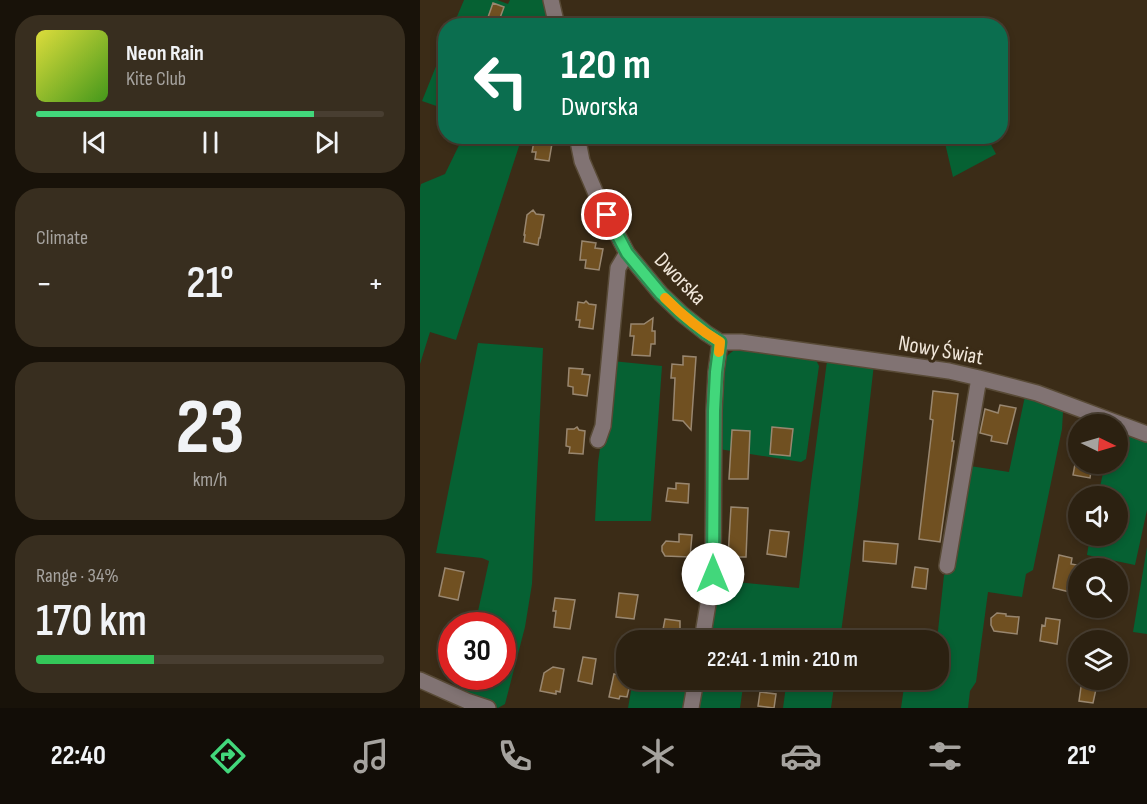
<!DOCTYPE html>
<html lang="en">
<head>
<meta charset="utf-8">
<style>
  body { margin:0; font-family:"Sofia Sans Condensed",sans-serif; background:#382e1f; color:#f1f3f6; height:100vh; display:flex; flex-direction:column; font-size:22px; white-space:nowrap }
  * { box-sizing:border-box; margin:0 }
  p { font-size:20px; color:#a6a39f }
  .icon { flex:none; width:33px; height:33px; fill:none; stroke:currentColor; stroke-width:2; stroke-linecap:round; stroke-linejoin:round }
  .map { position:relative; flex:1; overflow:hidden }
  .drawer { display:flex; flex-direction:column; gap:15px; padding:15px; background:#181209; width:420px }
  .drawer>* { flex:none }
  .banner { position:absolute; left:18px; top:18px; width:570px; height:126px; border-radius:24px; box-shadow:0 3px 9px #0003,0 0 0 2px #483e31; background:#0b6e4f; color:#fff; overflow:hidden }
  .needle { width:39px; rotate:95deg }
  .tools { position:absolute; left:648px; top:414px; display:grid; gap:12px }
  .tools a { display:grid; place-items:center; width:60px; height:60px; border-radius:50%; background:#2c2111; box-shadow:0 3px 9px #0003,0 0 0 2px #483e31; font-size:30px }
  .speed { position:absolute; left:18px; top:612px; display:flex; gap:12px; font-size:30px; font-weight:700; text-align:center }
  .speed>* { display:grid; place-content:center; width:78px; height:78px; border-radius:50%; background:#2c2111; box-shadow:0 3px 9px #0003,0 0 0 2px #483e31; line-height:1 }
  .speed .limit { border:9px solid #d22; background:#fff; color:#111 }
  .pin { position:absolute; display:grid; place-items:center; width:51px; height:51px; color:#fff; margin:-26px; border:3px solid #fff; border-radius:50%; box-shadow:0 2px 6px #0007 }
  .me { position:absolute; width:66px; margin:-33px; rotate:0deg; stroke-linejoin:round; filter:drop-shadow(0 0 4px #0008) }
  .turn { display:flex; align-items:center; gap:21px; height:126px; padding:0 24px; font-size:27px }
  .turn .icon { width:78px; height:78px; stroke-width:2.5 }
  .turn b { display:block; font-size:42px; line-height:51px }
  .big { font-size:45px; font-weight:600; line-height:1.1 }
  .drawer .widget { flex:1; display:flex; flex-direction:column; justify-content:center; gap:9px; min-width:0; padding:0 21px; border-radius:24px; background:#382e1f }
  .drawer .dial { align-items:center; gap:0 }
  .dial b { font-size:78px; line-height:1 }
  .song { display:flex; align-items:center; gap:18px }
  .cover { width:72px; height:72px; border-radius:9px; background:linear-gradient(135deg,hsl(60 70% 55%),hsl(100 70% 35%)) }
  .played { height:6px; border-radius:3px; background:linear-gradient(90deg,#42d77b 80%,#483e31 80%) }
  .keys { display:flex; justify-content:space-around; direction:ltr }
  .heat { display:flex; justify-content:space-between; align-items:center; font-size:33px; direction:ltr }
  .charge { height:9px; border-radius:4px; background:linear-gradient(90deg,#34c759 34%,#483e31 0) }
  .trip { position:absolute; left:196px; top:630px; width:333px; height:60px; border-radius:24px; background:#2c2111; box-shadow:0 3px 9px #0003,0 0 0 2px #483e31; font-weight:600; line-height:60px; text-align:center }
  .tab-bar { display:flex; height:96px; justify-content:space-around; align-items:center; background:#120d07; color:#a6a39f }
  .tab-bar .icon { width:42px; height:42px }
  .tab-bar .on { color:#42d77b }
  .tab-bar b { font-size:27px; color:#f1f3f6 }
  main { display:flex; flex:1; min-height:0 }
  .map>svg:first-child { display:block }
</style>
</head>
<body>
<main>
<section class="drawer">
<div class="widget">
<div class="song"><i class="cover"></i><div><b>Neon Rain</b><p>Kite Club</p></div></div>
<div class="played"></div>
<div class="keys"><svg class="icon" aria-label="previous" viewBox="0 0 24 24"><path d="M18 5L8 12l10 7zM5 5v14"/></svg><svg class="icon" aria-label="pause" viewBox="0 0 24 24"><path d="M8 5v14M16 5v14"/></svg><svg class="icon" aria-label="next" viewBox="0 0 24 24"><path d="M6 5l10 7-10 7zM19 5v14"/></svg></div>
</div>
<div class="widget"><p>Climate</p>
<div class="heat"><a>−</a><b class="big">21°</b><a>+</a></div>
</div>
<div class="widget dial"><b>23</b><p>km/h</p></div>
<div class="widget"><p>Range · 34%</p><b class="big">170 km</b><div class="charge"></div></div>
</section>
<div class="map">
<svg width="727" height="708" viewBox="0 0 727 708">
  <rect width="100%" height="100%" fill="#3b2c17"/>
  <path fill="#066133" d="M44,0h33l11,4 2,-4h36l5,26h-98z
    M25,44v65l-23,-8z
    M539,136l28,1 9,17 -43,23 -8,-34z
    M43,137h59l-66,203 -26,-8 -10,32v-176l1,-4 24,-10z
    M58,343l65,5 -11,236 -7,43 -20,77 -7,4 -34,-13 -4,-7 1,-11 41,-1v-50l-27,-1 14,-64 -7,-3 -46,-5z
    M324,347l72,13 3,6 -13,93 -5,3 -82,-13c0,-19 -3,-75 5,-89 5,-8 12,-11 20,-13z
    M192,361l50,5 -11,155h-56l3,-58z
    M407,361l47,3 -16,142 -18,134h-134l10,-60 83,8 12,-105z
    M605,396l34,11 4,5 -1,17 -29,141 -7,4 -4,23 -34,-5 -12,90 -6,9 -2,17h-67l4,-28h34v-40h-2l7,-65 7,-4 19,-105 39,6z
    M698,428l29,10v72l-12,55 -48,-10 3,-19h28v-40h-20l7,-32h13z
    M727,547v87l-14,-2z
    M213,680h57l-4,28h-58z
    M279,680h45l-4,28h-46z
    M325,680h90l-4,28h-48l3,-22z"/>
  <path fill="#705021" stroke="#998770" stroke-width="1.5" d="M73,3l11,4 -7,19 -11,-3z
    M115,136l18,2 -4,23 -14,-2 1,-7h-4z
    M113,210l3,4 8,1 -4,23h-1l-1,7 -14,-3 1,-7h-1l3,-20z
    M162,241l14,2 -1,5 8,1 -4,21 -14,-2 1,-8h-6z
    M166,301l3,3 7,1 -3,24 -14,-2 1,-7h-4l2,-18 6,1z
    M233,318l-1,13h3v13h-4l-1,12 -18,-1 2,-19h-4l1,-12h13z
    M263,356l13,1 -5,73 -8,-9 -10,-1 2,-42h-4l1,-14 11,1z
    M149,368l14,1 -1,5 8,1 -3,21 -14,-2v-7l-5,-1z
    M513,391l25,3 -6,47h2l-14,101 -21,-3 14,-119 -3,-1z
    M580,405l16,3 -9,36 -16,-3 1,-5 -12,-3 5,-24 13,4z
    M157,427l2,3 6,1 -2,23 -14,-1 1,-6 -4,-1 1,-17h7z
    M352,427l21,2 -3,27 -20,-2z
    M312,430l18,1 -2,48h-19z
    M655,464h17l-2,14 -17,-3z
    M256,483l13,1 -1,19 -22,-2 2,-13 8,1z
    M311,507l17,1 -2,49h-18z
    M350,530l19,2 -3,25 -19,-3z
    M259,534l13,1 -2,22 -25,-1 -3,-5v-5l4,-5 13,1z
    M444,541l34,3 -2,20 -33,-3z
    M639,555l13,3 -1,6 6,1 -7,27 -17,-4z
    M495,567l13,2 -2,20 -14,-2z
    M25,568l19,4 -6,28 -19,-4z
    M199,593l19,2 -4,24 -18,-2z
    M135,598l20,2 -5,29 -16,-2 2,-16h-3z
    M577,613l9,1v2l13,1 -2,17 -23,-3 -3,-6v-7z
    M626,618l14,2 -3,24 -17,-3 2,-16 3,1z
    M245,619l15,2v19h-19z
    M163,657l13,2 -4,25 -14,-3z
    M133,667l11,2 -4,23 -4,-1v3l-16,-3 4,-18z
    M194,674l13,3v3h4l-4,17 -7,-1 -1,3 -10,-2z
    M435,680h32l-1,10 -32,-3z
    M662,680h16l-5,23 -14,-2z
    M340,692l16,2 -2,14 -16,-2z"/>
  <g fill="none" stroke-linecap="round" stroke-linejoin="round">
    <defs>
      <path id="minor" d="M131,0l6,26
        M157,136l5,25 15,35 30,57 34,41 21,20 24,19 14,9
        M300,342h21l208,29 30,7 58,15 110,41
        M178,440l5,-14 15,-158 9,-15
        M527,566l32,-188
        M282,640l11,-66 1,-163 2,-39 4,-30
        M0,680l47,21 21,7
        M271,708l5,-28"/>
    </defs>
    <use href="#minor" stroke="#584a36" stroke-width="18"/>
    <use href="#minor" stroke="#817373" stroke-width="15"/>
  </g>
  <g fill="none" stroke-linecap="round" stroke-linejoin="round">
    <defs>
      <path id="route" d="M187,215l20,38 34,41 21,20 24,19 14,9 -4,30 -2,39 -1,163"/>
    </defs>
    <use href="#route" stroke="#2b8c50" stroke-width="15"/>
    <use href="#route" stroke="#42d77b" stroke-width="10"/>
    <path stroke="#f59e0b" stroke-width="10" d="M245,298c17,17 35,32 55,44l-1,10"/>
  </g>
  <g text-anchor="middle" stroke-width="6" stroke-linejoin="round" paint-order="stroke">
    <g font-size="22" fill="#f1e7da" stroke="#3b2c17">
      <text transform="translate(261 278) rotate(46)" y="8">Dworska</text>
      <text transform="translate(521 349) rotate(10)" y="8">Nowy Świat</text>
    </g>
  </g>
</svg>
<div class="tools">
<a><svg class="needle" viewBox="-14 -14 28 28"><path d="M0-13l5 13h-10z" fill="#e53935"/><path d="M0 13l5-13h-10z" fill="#a6a39f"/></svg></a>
<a><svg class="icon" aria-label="sound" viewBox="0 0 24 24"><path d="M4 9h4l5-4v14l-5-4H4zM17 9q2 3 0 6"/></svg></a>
<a><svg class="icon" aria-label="search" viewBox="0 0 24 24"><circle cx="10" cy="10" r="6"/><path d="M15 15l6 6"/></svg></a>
<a><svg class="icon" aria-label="layers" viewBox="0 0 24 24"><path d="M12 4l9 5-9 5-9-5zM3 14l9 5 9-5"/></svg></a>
</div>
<div class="speed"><div class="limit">30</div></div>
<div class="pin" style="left:187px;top:215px;background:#d93025"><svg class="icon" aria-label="arrive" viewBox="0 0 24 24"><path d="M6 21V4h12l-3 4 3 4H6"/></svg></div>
<svg class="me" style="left:293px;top:574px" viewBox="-20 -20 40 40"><circle r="19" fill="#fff"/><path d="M0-13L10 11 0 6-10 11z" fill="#42d77b"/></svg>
<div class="trip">22:41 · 1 min · 210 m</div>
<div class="banner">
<div class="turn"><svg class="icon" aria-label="left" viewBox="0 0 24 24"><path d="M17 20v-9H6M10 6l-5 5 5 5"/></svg><div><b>120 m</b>Dworska</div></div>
</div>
</div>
</main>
<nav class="tab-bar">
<b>22:40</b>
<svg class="icon on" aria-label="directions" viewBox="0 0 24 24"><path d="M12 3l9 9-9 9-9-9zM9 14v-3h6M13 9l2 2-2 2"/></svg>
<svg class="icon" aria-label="music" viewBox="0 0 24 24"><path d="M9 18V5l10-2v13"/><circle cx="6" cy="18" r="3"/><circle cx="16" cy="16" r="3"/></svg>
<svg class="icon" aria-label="phone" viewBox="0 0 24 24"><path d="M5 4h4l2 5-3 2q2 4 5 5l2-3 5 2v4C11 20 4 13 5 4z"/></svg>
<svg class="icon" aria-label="climate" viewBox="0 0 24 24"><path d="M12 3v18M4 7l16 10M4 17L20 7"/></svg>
<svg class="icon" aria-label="car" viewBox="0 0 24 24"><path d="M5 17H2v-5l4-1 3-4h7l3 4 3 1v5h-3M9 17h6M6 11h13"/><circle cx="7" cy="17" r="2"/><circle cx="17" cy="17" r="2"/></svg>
<svg class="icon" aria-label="filters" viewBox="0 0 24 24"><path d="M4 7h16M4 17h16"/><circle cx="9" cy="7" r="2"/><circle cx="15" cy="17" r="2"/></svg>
<b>21°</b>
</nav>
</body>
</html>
